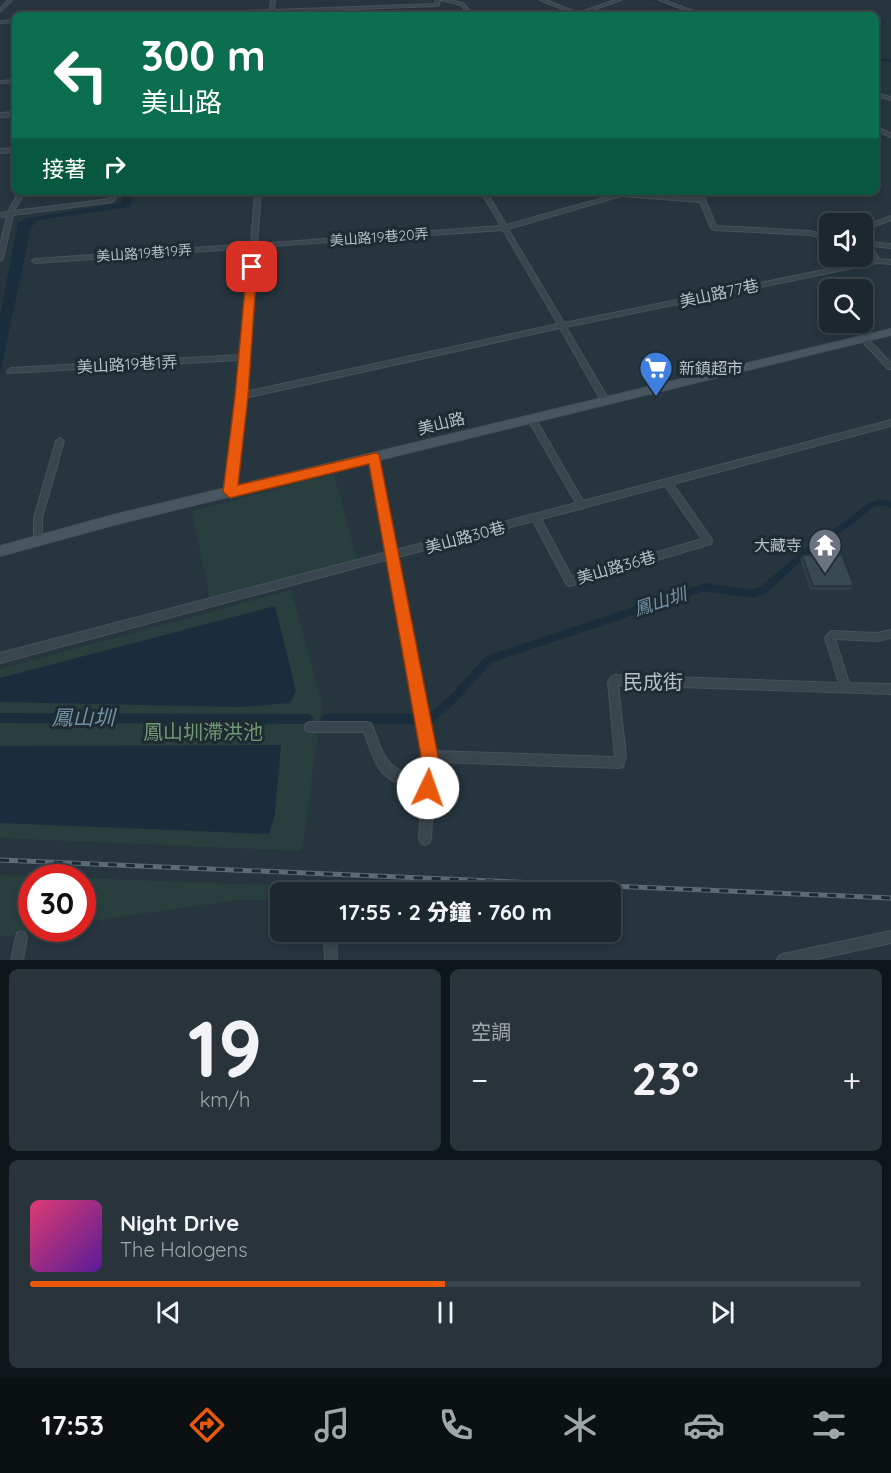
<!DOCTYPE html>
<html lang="zh-TW">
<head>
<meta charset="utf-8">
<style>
  body { margin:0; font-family:Quicksand,"Noto Sans TC",sans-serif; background:#29343a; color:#f1f3f6; height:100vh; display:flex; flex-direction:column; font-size:22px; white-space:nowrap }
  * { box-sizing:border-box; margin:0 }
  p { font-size:20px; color:#a0a6aa }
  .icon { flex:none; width:33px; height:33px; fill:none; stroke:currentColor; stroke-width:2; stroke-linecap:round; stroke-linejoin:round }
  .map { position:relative; height:960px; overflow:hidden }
  .details { display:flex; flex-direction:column; gap:9px; padding:9px; background:#0f1619; flex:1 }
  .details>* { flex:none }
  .top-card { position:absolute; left:12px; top:12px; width:867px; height:183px; border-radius:9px; box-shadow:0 3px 9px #0003,0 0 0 2px #3a444a; background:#0b6e4f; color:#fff; overflow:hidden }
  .tools { position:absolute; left:819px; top:213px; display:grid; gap:12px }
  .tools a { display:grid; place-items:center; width:54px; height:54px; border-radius:9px; background:#1c282e; box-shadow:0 3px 9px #0003,0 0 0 2px #3a444a; font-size:30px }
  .speed { position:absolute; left:18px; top:864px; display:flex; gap:12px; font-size:30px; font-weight:700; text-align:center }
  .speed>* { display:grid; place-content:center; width:78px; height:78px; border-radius:50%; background:#1c282e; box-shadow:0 3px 9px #0003,0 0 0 2px #3a444a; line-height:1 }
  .speed .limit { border:9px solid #d22; background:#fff; color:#111 }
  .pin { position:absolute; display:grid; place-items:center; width:51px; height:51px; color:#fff; margin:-26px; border-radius:12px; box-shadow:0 3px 9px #0006 }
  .me { position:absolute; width:66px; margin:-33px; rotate:3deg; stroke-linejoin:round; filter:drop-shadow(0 0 4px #0008) }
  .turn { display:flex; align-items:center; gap:21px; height:126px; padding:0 30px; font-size:27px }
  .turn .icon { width:78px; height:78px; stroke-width:2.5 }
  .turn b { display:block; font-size:42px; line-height:51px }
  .then { display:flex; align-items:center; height:57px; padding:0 30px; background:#0003; gap:12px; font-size:22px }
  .big { font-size:45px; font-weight:800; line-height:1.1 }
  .details .widget { flex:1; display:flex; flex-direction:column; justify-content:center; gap:9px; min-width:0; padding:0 21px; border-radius:9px; background:#29343a }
  .details .dial { align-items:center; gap:0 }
  .dial b { font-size:78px; line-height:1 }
  .song { display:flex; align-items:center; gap:18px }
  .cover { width:72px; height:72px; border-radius:9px; background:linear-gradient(135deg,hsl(340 70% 55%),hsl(270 70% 35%)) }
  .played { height:6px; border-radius:3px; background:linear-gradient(90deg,#ea580c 50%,#3a444a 50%) }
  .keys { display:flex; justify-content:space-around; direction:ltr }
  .heat { display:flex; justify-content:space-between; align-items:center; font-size:33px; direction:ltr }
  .details .tiles { flex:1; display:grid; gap:9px; grid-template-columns:1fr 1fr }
  .widget:last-child { grid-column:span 2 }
  .trip { position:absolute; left:270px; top:882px; width:351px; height:60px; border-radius:9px; background:#1c282e; box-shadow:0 3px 9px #0003,0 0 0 2px #3a444a; font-weight:800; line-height:60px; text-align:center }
  .menu { display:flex; height:96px; justify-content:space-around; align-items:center; background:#0b1012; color:#a0a6aa }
  .menu .icon { width:42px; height:42px }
  .menu .selected { color:#ea580c }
  .menu b { font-size:27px; color:#f1f3f6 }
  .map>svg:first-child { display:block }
</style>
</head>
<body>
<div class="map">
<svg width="891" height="960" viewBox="0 0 891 960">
  <rect width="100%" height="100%" fill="#26353e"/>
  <path fill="#283f3e" d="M334,474l23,86 -147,39 -18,-88z
    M291,590l31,113 -20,148 -302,-13v-169z
    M0,875l68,2 -36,1v50l5,1 -22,6 -15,1z
    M83,878l379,14h-182v8h-41l-156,22z"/>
  <path fill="#1a2d3c" d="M124,192h10l-4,15 -92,13 -7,7 -31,147v-58l18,-93 9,-5 94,-15z
    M275,606l21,85 -6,12 -50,4 -240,-5v-24z
    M281,745l-6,69 -6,20 -269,-11v-77z"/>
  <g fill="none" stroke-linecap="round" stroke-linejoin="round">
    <path fill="#1a2d3c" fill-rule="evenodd" d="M652,0h6l43,15h-6z
      M876,58l15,2v2l-15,-2z
      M883,499l8,3v6l-8,-3 -10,2 -20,17 -44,30 -44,40 -14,4 -46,-7 -213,71 -37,41 -22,19 -3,2 -3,-2 -2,-3 2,-3 22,-19 37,-41 219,-73 46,7 8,-2 44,-38 44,-30 21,-17z
      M0,713l309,1 3,2 2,3 -2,3 -3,2 -309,-1z
      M326,714h88l3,2 2,3 -2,3 -3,2h-88l-3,-2 -2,-3 2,-3z"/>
    <defs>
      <path id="street" d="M8,0h4l-12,12v-3z
        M271,0h4l-1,10 161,-6 1,-4h4l-1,5 -2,1 -163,6v3h-4v-2l-101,2 2,-1 99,-4z
        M441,0h8l14,3 6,7 -3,1 -5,-6z
        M540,0h6l32,13 37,-13h6l-39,14 1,1h-6z
        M658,0h6l40,15h-6z
        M15,20v2l-15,1v-2z
        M15,80v2l-15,1v-2z
        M876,93l15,4v3l-15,-4z
        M15,112v4l-15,1v-4z
        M876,127l15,6v4l-15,-6z
        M15,148v4l-15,1v-4z
        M19,192h6l-11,19 95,-12 2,-7h6l-2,8 -3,2 -99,13 -10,44 -3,2v-16l7,-29 -7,1v-4l8,-1z
        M255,192h6l-4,52 244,-18 -20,-34h6l19,33 118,-33h9l-3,2 69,4 -3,-6h6l14,34 94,5 20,5v4l-20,-5 -96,-5 -3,-2 -11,-26 -79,-6 -113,33 56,94 309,-63 -11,-20v-8l2,1 6,9 21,2v4l-19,-2 7,13 12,1v4l-14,-1 -311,64 43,73 -4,3 -3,-1 -42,-74 -315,70 -11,94 -1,2h-6l-1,-2 14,-132 -232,13 -1,-2 4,-3 230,-13 9,-107 -215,15 -3,-2 3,-2 216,-15zM503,230l55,94 -313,68 12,-145z
        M891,216v4l-29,11v-4z
        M861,336h4l26,27v6h-3l-27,-29z
        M531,415l3,1 49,85 308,-81v6l-218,58 38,54 1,3 -1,3 -141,42 -3,-1 -34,-64 -135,36 36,194 181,6 -7,-75 3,-5 4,-2 224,8 -14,-45 5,-6 3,-1 44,2 14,-3v8l-14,3 -42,-2 14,44 42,1v10l-273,-9 8,71 -3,11 -4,1 -184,-6 -4,77 -2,4 -4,2 -4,-2 -2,-4 3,-48c-13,-4 -30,-8 -40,-19 -9,-10 -13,-27 -18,-40h-54l-4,-1 -1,-4 1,-4 4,-1h57l4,1c15,37 12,43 52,58l2,-25 -36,-197 -389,104v-10l388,-101 -17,-94 4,-3 4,3 17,92 180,-47 -49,-85zM665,486l37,53 -130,38 -31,-58 39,-10h2l4,-2z
        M60,438l4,3 -22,77v23l-1,3 -3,1 -3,-1 -1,-3v-23l22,-77z
        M21,931l4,2 2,4 -4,23h-12l6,-27z
        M891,931v12l-79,17h-35l2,-4 4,-2z
        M324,932h12l1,28h-12z"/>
      <path id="secondary" d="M891,329v6l-774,189 -117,32v-10l117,-32z"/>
    </defs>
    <use href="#street" stroke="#46525a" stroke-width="2"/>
    <use href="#secondary" stroke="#46525a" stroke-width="2"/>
    <use href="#street" fill="#3a464e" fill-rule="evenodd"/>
    <use href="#secondary" fill="#485661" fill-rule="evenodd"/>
    <defs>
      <path id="rail" d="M0,860l891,38"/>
    </defs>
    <use href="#rail" stroke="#5c6b75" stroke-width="5"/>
    <use href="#rail" stroke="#1f2b33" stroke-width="3" stroke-dasharray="9" stroke-linecap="butt"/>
  </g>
  <path fill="#303f48" d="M802,555l52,31 -3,4h-41l-10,-31z"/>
  <path fill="#384954" stroke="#27333b" stroke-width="1.5" d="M802,555h40l12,31h-41z"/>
  <path fill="#ea580c" stroke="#983908" stroke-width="1.5" d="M252,264l5,3 -9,129 -10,89 137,-32 4,1 59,302 -1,32 -3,7 -6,2 -7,-2 -2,-7 2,-32 -52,-292 -139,34 -7,-6 12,-96 12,-129z"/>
  <defs>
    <symbol id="supermarket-pin" viewBox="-11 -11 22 30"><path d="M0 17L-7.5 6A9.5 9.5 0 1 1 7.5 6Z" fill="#3f7fe0" stroke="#1f2b33"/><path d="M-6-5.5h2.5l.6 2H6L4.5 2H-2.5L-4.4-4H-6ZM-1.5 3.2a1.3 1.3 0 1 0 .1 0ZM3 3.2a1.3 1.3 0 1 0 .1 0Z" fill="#fff"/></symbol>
    <symbol id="temple-pin" viewBox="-11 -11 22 30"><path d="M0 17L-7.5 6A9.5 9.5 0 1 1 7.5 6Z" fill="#6b7280" stroke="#1f2b33"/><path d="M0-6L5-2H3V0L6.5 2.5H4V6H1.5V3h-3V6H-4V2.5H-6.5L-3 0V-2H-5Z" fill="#fff"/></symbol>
  </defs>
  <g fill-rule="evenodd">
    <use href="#supermarket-pin" x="637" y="349" width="38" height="52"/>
    <use href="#temple-pin" x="806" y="526" width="38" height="52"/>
  </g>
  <g text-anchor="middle" stroke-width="6" stroke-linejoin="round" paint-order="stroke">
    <g font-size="14" fill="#b6c1c9" stroke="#1f2b33">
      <text transform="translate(379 237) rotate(-4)" y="5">美山路19巷20弄</text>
      <text transform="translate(144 253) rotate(-4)" y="5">美山路19巷19弄</text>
    </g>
    <g font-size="16" fill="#b6c1c9" stroke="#1f2b33">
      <text transform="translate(719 293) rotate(-12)" y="6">美山路77巷</text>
      <text transform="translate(127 364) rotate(-3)" y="6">美山路19巷1弄</text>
      <text transform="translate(441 423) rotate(-14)" y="6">美山路</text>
      <text transform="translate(465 537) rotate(-15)" y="6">美山路30巷</text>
      <text transform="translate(616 567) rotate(-16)" y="6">美山路36巷</text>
    </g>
    <g font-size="16" fill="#b6c1c9" stroke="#1f2b33" text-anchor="start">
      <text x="679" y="374">新鎮超市</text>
      <text x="802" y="551" text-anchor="end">大藏寺</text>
    </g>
    <g font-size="18" font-style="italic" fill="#7191a6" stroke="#1f2b33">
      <text transform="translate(660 602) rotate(-18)" y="6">鳳山圳</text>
    </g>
    <g font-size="20" fill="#b6c1c9" stroke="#1f2b33">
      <text x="653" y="689">民成街</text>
    </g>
    <g font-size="20" fill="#6f9971" stroke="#1f2b33">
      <text x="203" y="739">鳳山圳滯洪池</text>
    </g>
    <g font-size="21" font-style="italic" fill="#7191a6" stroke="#1f2b33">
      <text x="83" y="725">鳳山圳</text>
    </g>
  </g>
</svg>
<div class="tools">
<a><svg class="icon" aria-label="sound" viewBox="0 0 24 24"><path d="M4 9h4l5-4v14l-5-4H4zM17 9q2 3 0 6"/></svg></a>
<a><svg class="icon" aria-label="search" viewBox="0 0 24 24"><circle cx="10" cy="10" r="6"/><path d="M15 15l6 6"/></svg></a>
</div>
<div class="speed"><div class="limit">30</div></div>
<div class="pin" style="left:252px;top:267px;background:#d93025"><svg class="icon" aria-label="arrive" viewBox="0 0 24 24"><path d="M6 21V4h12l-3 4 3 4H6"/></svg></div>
<svg class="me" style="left:428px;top:788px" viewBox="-20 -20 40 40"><circle r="19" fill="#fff"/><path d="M0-13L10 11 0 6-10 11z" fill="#ea580c"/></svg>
<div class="trip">17:55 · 2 分鐘 · 760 m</div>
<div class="top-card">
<div class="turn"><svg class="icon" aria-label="left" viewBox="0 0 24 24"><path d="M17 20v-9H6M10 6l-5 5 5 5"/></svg><div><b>300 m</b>美山路</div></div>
<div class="then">接著<svg class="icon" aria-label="right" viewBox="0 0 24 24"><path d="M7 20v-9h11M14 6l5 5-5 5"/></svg></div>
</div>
</div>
<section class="details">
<div class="tiles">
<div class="widget dial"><b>19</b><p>km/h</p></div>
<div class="widget"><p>空調</p>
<div class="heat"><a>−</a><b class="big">23°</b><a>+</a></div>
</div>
<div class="widget">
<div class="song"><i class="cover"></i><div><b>Night Drive</b><p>The Halogens</p></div></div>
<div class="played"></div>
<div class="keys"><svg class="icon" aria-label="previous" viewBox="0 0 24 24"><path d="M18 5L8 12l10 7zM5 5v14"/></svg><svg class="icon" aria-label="pause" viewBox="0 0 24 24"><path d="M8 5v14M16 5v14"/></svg><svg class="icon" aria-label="next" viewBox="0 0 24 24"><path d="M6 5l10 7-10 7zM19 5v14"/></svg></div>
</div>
</div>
</section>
<nav class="menu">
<b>17:53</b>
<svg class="icon selected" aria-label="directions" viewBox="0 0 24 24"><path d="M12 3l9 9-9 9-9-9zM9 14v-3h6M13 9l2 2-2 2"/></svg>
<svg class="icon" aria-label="music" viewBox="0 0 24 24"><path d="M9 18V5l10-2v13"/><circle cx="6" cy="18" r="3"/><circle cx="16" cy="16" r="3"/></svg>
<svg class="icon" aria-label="phone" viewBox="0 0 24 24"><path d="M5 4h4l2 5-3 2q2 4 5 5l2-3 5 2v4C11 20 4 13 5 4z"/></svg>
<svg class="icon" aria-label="climate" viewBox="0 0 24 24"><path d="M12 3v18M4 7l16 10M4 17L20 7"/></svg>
<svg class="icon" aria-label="car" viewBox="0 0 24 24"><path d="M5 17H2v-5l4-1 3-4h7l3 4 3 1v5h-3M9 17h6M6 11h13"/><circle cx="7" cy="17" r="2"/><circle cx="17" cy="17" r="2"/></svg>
<svg class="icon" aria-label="filters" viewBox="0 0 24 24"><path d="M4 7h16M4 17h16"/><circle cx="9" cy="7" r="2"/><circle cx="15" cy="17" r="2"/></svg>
</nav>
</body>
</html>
